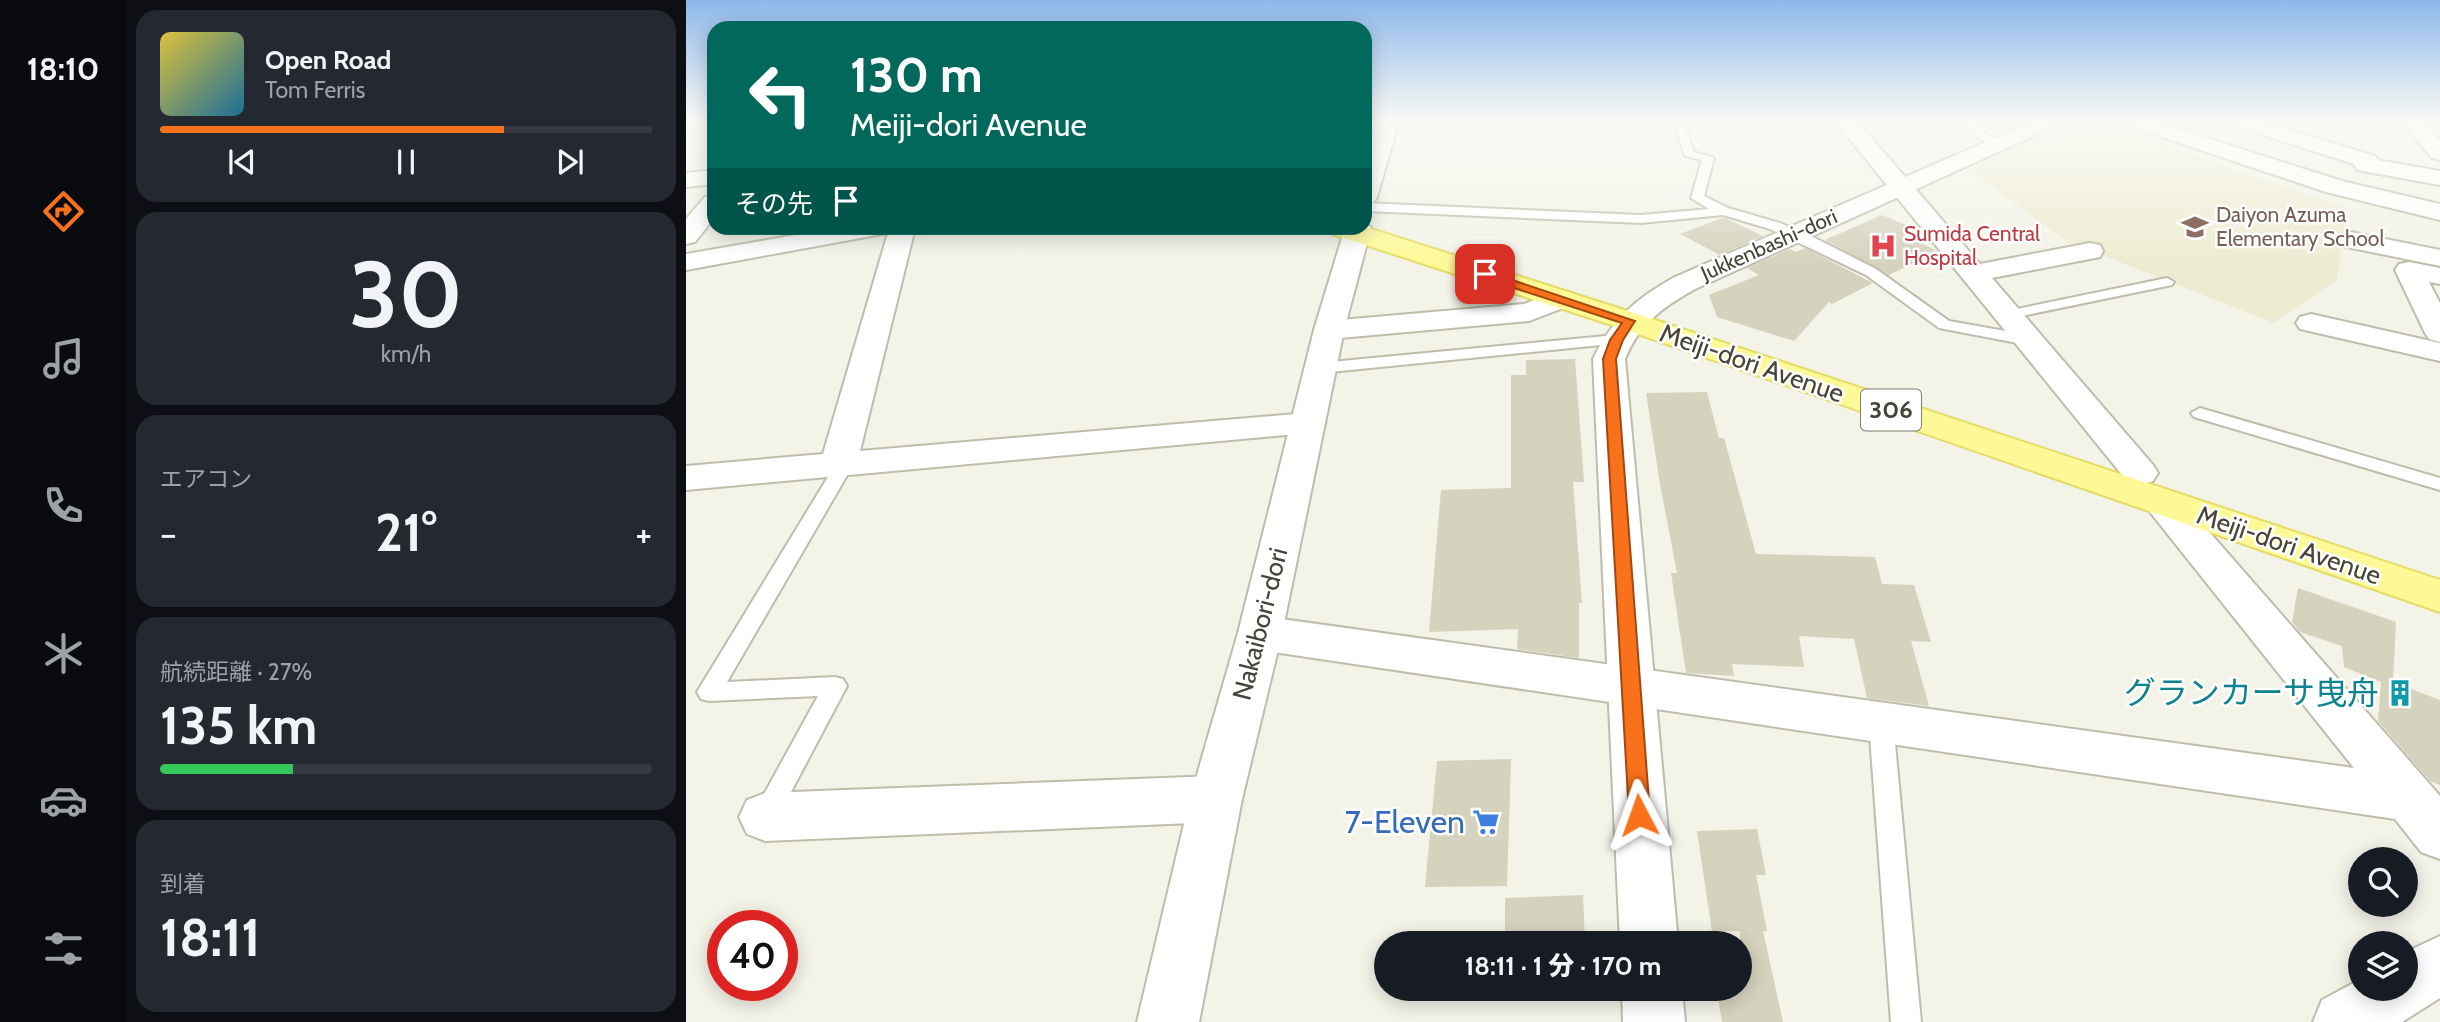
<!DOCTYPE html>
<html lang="ja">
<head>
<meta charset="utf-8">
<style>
  body { margin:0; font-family:Cabin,"Noto Sans JP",sans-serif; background:#242831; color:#f1f3f6; height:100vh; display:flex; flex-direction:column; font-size:26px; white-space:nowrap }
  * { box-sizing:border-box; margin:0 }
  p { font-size:23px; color:#9ea1a6 }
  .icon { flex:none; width:38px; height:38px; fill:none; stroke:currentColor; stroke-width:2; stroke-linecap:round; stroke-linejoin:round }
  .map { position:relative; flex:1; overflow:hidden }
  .details { display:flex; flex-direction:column; gap:10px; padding:10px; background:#0d0f14; width:560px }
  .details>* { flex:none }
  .hud { position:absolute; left:21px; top:21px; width:665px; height:214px; border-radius:21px; box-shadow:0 4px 18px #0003; background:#00695c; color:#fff; overflow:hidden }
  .controls { position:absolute; left:1662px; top:847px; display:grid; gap:14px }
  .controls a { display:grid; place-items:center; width:70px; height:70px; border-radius:50%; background:#171b24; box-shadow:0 4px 18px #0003; font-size:35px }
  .speed { position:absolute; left:21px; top:910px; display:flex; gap:14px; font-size:35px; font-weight:700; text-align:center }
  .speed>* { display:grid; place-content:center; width:91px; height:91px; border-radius:50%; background:#171b24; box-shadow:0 4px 18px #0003; line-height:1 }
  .speed .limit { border:10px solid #d22; background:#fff; color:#111 }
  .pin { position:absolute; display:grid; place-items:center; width:60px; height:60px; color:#fff; margin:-30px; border-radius:14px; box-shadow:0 4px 10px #0006 }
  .me { position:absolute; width:77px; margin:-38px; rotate:356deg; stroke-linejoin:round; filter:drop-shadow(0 0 5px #0008) }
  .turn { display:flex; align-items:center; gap:24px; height:147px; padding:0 28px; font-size:32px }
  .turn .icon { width:91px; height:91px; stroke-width:2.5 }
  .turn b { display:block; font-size:49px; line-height:60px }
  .then { display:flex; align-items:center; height:66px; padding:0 28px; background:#0003; gap:14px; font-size:26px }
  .big { font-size:52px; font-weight:800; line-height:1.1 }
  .details .tile { flex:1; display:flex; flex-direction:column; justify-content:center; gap:10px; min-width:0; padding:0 24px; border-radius:21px; background:#242831 }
  .details .dial { align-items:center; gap:0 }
  .dial b { font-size:91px; line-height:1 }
  .song { display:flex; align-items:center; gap:21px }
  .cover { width:84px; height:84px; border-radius:10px; background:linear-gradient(135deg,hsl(50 70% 55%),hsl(200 70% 35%)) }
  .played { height:7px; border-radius:4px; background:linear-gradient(90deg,#f9711a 70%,#363941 70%) }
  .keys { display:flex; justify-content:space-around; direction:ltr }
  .heat { display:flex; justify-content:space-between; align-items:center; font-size:38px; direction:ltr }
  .charge { height:10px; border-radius:5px; background:linear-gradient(90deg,#34c759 27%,#363941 0) }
  .trip { position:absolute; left:688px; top:931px; width:378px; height:70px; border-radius:35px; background:#171b24; box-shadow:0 4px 18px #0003; font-weight:800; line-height:70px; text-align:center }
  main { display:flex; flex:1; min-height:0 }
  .dock { display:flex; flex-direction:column; width:126px; justify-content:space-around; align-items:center; background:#090b0e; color:#9ea1a6 }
  .dock .icon { width:49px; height:49px }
  .dock .active { color:#f9711a }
  .dock b { font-size:32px; color:#f1f3f6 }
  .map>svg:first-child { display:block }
</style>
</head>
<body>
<main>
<nav class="dock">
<b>18:10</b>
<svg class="icon active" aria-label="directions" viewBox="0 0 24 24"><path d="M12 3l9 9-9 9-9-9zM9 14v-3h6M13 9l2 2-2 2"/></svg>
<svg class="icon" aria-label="music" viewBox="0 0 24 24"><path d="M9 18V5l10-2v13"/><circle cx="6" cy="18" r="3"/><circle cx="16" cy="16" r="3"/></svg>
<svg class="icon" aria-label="phone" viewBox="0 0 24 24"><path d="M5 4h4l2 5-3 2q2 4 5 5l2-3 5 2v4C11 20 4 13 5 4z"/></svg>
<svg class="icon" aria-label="climate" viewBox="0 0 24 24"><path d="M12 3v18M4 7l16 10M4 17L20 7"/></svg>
<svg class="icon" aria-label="car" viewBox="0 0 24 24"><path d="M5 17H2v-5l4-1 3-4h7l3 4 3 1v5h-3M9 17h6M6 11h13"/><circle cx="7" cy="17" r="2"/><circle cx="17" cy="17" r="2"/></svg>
<svg class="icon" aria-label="filters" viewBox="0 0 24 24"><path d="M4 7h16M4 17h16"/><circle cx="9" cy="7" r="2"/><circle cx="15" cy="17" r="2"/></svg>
</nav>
<section class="details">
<div class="tile">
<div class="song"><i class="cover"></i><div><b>Open Road</b><p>Tom Ferris</p></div></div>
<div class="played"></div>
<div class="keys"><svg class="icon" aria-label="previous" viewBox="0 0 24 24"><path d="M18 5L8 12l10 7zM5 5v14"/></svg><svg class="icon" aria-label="pause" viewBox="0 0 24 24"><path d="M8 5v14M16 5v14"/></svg><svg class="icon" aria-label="next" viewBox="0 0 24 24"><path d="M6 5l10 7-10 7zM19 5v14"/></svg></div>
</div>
<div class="tile dial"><b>30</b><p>km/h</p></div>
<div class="tile"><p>エアコン</p>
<div class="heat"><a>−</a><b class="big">21°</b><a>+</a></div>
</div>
<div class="tile"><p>航続距離 · 27%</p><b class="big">135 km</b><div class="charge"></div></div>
<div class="tile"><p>到着</p><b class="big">18:11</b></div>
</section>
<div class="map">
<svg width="1754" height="1022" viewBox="0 0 1754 1022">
  <rect width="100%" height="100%" fill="#f4f3e8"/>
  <path fill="#edecd2" d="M1410,122l251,86 -10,72 -63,43 -177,-70 -23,-6 -106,-78 67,-32 13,4z"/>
  <path fill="#d5d2bd" d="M1196,215l36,15 -13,5 32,16 -48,24 -64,-35z
    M1036,218l5,1 36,17 -43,19 -40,-21z
    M1119,248l68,35 -41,21 -3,-2 -35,39 -77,-24 -8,-22 50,-20 -12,-7 43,-19 6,3z
    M889,359l9,123h-11l9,121h-3v55l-62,-9 1,-20 -89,3 12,-142 70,-2v-113h15v-15z
    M1021,392l12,46h5l32,116 119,3 7,27 32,1 17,57 -20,-1 18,65 -62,-8 -13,-59 -55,-3 5,31 -72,-3 2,12 -48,-3 -15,-100h6l-17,-89 -14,-91z
    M1612,588l98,34 -3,60 47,18v85l-10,-4 -52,-60 3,-39 -37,-15 -2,-21 -42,-14 -8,-10z
    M825,759l-4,127 -82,1 12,-126z
    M1071,829l9,46h-10l11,56h-4l20,91h-61l-5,-30 23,-1v-60l-28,1 -15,-101z
    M897,895l2,48h-80v-45z
    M819,989h82v3l-82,3z"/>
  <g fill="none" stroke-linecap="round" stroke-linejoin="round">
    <defs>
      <path id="service" d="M987,121h10l11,31 20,6 -10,38 24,12 52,15 33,14 63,32 73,52 79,14 8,5 -8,5 -89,-17 -73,-53 -96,-46 -47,-14 -82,8 -276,-12v-8l276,12 68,-6 -18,-11 11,-38 -17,-4z
        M1275,121h11l12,12 21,11 -6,3 -23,-10z
        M1481,278l7,4 -2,3 -165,34 -7,-4 7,-4z
        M930,335l8,5 -3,3 -301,30 -8,-5 8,-5z
        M1514,408l240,70v12l-246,-73 -3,-4z
        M153,457l6,2 4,13 -122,210 108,-5 8,2 4,7 -73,138 -9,4 -9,-4 -4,-8 66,-120 -109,5 -8,-2 -4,-7 134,-220 -1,-9z
        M1195,712l8,3 4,7 28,300h-30l-22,-300 4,-7z"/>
      <path id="minor" d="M928,121h75l-4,4 -7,2h-53l-7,-2z
        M1149,121h22l123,143 110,-21 10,2 3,6 -3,6 -108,21 161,187 5,8 -5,8 -13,4 -13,-4z
        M1436,121h31l189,60 98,23v16l-114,-28 -200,-67z
        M1542,121h32l115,35 3,4 62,11v14l-83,-15 -3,-6 -122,-39z
        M1714,121h21l19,19v20l-8,-2z
        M28,170v14l-28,3v-14z
        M150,228h79l-55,223 447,-38 12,3 5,7 -5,7 -12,3 -621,57v-24l137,-12 65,-221 -202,37v-16z
        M1665,232l89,18v16l-98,-20 -4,-6 4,-6z
        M1723,262l31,6v16l-11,-2 11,21v39l-11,-3 -4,-6 -30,-63 4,-6z
        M875,290l10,3 5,6 -5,6 -42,16 -200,18 -11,-3 -4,-6 4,-6 11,-3 195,-17z
        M1625,314l129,29v18l-140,-32 -4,-6 4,-6z
        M1477,490l13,4 264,302v63l-19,-7 -26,-33 -1135,-169 -16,-5 -6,-12 6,-12 16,-5 1094,152 -204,-256 -6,-9 6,-9z
        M530,776l18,7 8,16 -8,16 -18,7 -451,19 -18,-7 -8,-17 8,-17 18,-7z
        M1754,936v62l-38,24h-89l9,-22 39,-21v10h45v-37z"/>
      <path id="tertiary" d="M692,121h21l-22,76 -3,5 -9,2v-45z
        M1348,121h28l-4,4 -363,164c-32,18 -56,35 -70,70l53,584h-58l-27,-584c18,-39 45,-62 82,-82z
        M28,195v23l-19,24 -9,2v-25l19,-22z
        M679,222l6,6 -27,102 -62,303 -40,166 -43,223h-62l53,-223 48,-166 76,-303 31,-102h20z
        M936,989h60l3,33h-62z"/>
      <path id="primary" d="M679,227l275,88 800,265v32l-822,-285 -286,-93 -4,-6z"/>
    </defs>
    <use href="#service" stroke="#bfbdaa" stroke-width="4"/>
    <use href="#minor" stroke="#bfbdaa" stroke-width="4"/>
    <use href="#tertiary" stroke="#bfbdaa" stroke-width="4"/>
    <use href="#primary" stroke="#e3dc66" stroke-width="4"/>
    <use href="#service" fill="#fff" fill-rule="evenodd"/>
    <use href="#minor" fill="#fff" fill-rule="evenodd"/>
    <use href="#tertiary" fill="#fff" fill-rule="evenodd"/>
    <use href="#primary" fill="#fef997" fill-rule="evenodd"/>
  </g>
  <linearGradient id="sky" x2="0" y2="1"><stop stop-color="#8db8eb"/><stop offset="0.46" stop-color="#fafaf5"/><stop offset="1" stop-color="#fafaf5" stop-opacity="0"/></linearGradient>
  <rect width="1754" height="264" fill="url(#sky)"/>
  <path fill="#f9711a" stroke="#a24911" stroke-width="2" d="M799,271l150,50 -12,19 -7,19 34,456 -3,7 -8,3 -7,-3 -3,-7 -26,-456 7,-19 12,-17 -142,-46 -1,-3z"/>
  <defs>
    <symbol id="school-bare" viewBox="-9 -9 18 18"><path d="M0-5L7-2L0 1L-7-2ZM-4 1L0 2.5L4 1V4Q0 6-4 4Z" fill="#8d6e63" stroke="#fff" stroke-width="2.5" paint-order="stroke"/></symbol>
    <symbol id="hospital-bare" viewBox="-9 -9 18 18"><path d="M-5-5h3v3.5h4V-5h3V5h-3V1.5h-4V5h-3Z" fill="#e0444e" stroke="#fff" stroke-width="2.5" paint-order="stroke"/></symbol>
    <symbol id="building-bare" viewBox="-9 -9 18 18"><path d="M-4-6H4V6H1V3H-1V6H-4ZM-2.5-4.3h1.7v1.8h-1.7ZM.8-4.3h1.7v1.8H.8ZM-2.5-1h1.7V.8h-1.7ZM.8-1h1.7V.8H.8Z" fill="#0f9aa8" stroke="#fff" stroke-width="2.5" paint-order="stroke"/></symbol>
    <symbol id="supermarket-bare" viewBox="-9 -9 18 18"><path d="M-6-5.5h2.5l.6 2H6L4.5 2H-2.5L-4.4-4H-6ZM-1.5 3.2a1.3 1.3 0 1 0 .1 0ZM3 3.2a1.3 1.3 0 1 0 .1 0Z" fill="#3f7fe0" stroke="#fff" stroke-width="2.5" paint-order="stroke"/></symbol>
  </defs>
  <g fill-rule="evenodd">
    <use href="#school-bare" x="1490" y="208" width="38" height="38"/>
    <use href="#hospital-bare" x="1178" y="227" width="38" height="38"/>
    <use href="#building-bare" x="1695" y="674" width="38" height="38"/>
    <use href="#supermarket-bare" x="781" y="803" width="38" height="38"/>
  </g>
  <g text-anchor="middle" stroke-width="5" stroke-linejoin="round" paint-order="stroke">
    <g font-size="21" fill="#785e54" stroke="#fff" text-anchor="start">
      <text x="1530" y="222">Daiyon Azuma<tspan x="1530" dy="24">Elementary School</tspan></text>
    </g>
    <g font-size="21" fill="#be3a42" stroke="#fff" text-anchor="start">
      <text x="1218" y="241">Sumida Central<tspan x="1218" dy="24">Hospital</tspan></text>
    </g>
    <g font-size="21" fill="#474537" stroke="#fff">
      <text transform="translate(1083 245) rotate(-24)" y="7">Jukkenbashi-dori</text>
    </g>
    <rect fill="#fff" stroke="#7e7d73" stroke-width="2" x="1175" y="389.5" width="60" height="41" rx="5"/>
    <g font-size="24" font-weight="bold" fill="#474537">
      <text x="1205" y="418">306</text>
    </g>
    <g font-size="26" fill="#474537" stroke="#fff">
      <text transform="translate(1066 363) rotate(19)" y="9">Meiji-dori Avenue</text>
      <text transform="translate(1603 545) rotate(19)" y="9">Meiji-dori Avenue</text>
      <text transform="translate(574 624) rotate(-76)" y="9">Nakaibori-dori</text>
    </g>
    <g font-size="32" fill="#0d838f" stroke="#fff" text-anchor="end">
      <text x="1693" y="704">グランカーサ曳舟</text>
    </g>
    <g font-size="32" fill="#366cbe" stroke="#fff" text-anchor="end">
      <text x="779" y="833">7-Eleven</text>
    </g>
  </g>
</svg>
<div class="controls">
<a><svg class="icon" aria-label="search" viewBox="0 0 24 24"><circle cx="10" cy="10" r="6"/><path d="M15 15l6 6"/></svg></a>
<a><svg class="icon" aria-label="layers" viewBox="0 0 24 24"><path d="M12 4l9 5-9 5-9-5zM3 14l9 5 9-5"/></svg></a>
</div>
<div class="speed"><div class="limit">40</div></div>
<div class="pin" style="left:799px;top:274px;background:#d93025"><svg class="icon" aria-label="arrive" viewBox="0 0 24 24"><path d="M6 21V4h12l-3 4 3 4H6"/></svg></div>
<svg class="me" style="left:953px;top:815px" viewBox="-20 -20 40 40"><path d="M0-17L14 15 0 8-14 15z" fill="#f9711a" stroke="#fff" stroke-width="4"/></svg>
<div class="trip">18:11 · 1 分 · 170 m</div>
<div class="hud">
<div class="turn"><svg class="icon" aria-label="left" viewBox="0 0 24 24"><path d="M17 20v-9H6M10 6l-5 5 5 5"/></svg><div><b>130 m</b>Meiji-dori Avenue</div></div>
<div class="then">その先<svg class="icon" aria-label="arrive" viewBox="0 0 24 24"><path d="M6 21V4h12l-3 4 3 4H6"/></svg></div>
</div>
</div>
</main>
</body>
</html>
